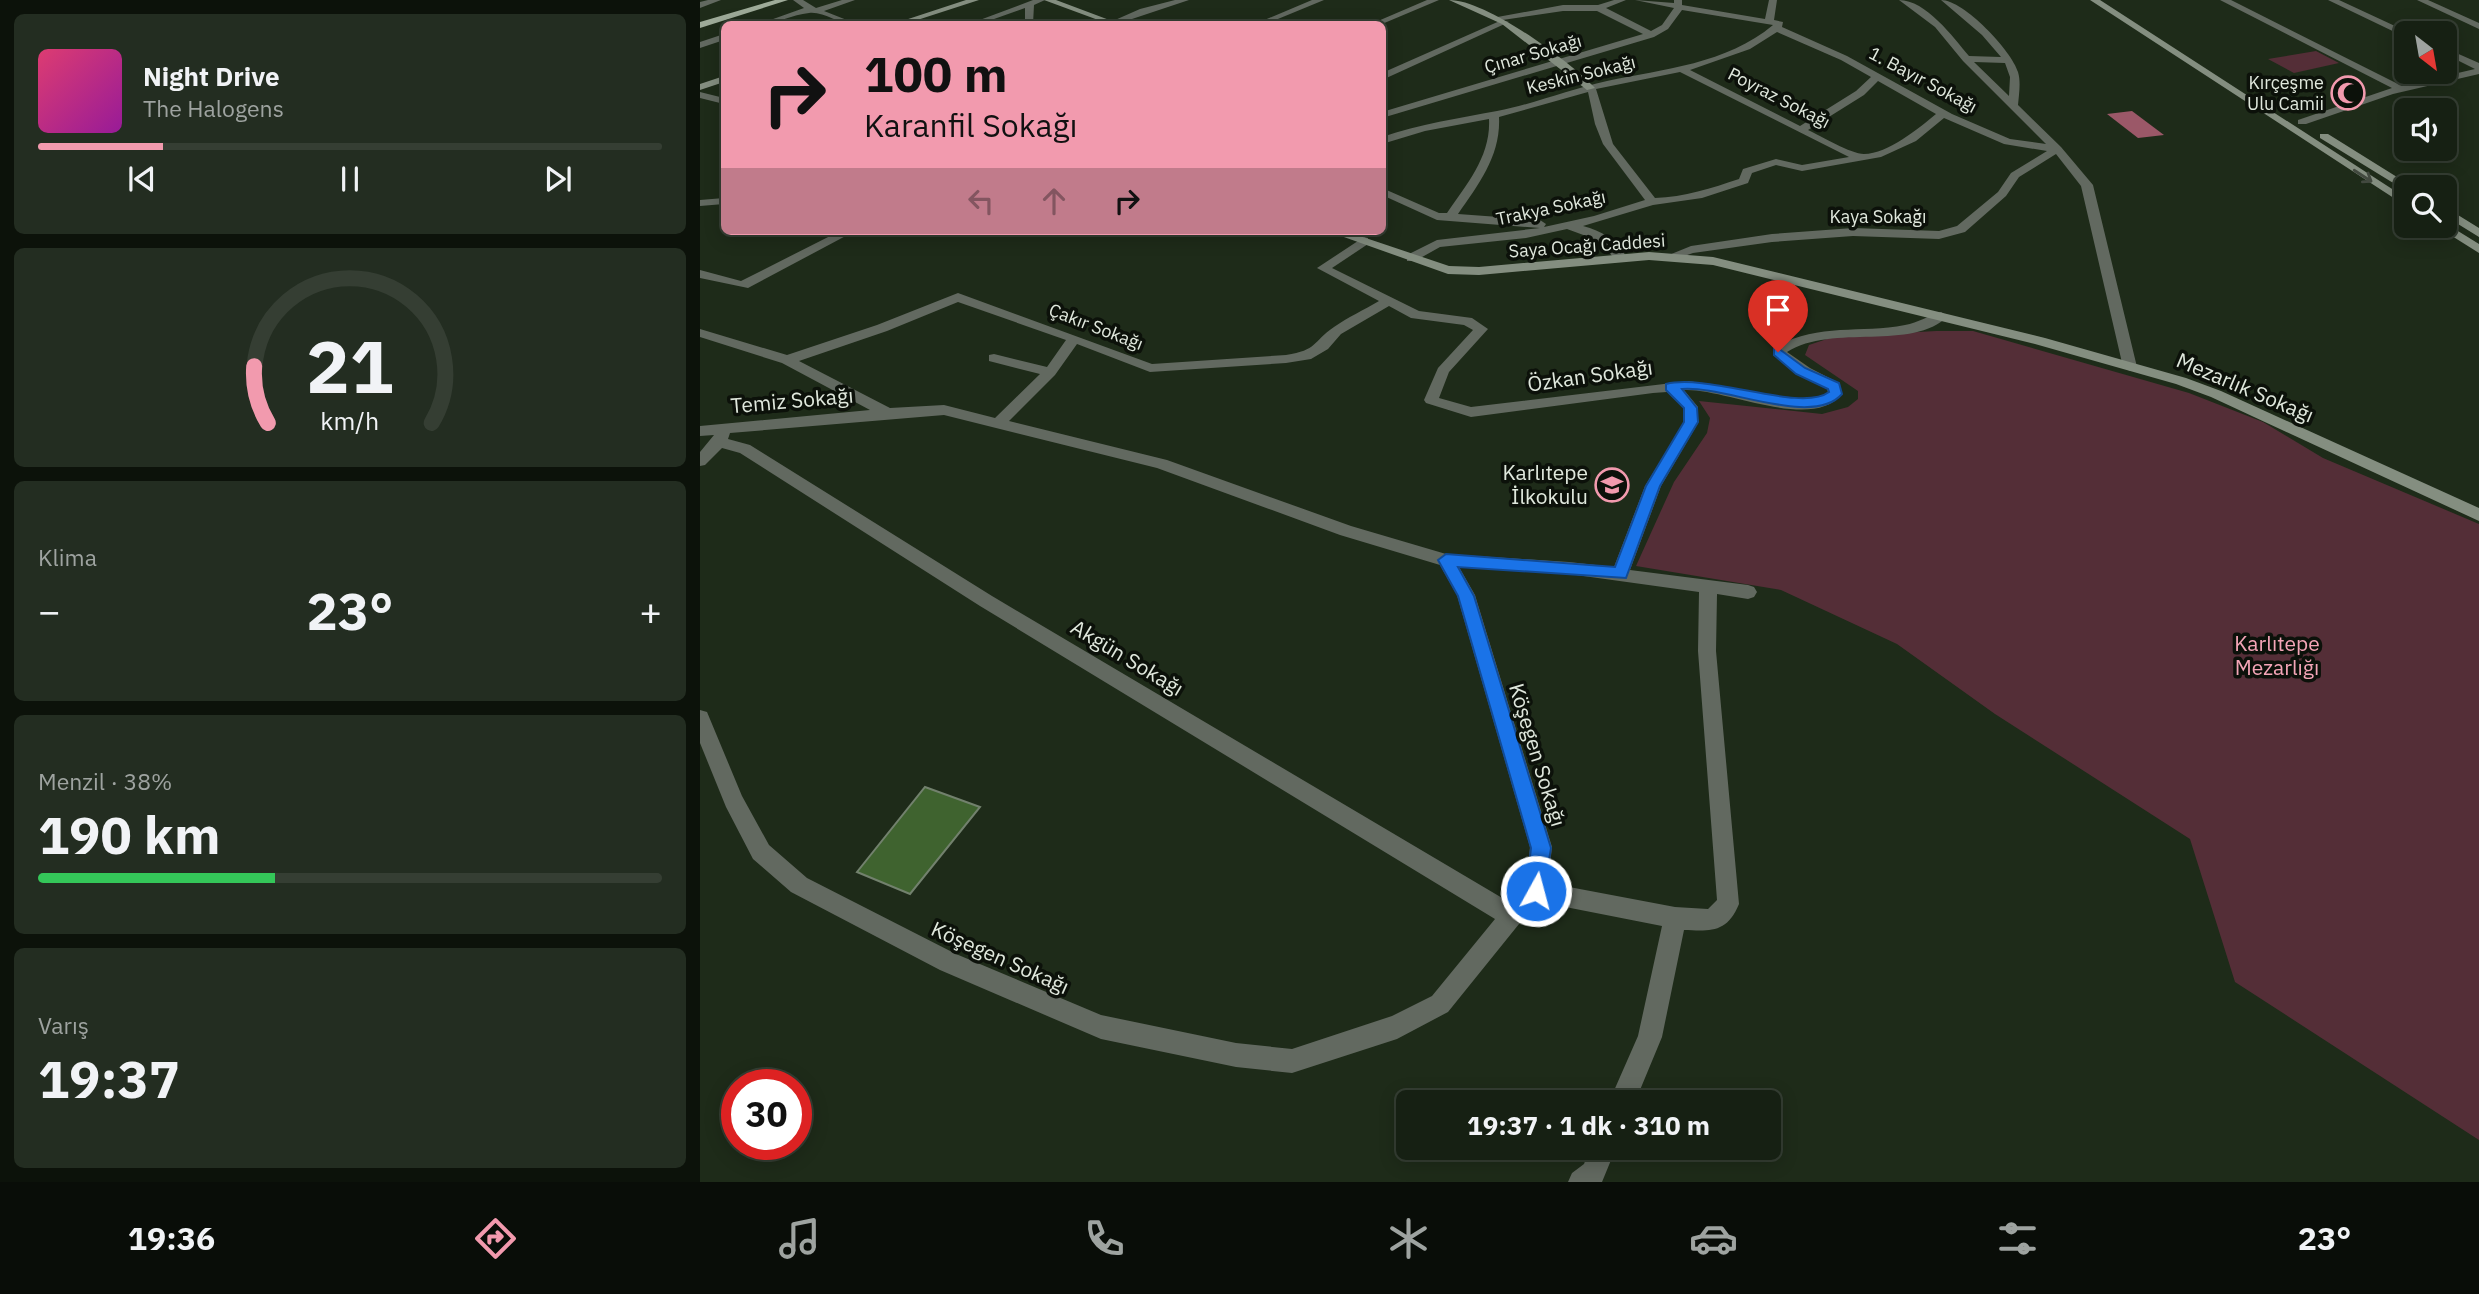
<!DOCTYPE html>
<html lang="tr">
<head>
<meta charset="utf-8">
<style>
  body { margin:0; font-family:"IBM Plex Sans",sans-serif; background:#232d21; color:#f1f3f6; height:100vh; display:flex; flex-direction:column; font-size:26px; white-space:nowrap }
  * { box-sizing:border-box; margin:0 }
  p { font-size:23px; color:#9ea3a0 }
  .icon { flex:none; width:38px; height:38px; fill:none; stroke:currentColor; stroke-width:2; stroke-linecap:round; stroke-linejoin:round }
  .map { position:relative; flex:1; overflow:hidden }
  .details { display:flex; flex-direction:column; gap:14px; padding:14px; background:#0c120a; width:700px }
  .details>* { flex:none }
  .top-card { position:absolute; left:21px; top:21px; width:665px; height:214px; border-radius:10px; box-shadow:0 4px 18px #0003,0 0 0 2px #353e33; background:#f29aae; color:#111; overflow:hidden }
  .needle { width:46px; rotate:149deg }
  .fabs { position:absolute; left:1694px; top:21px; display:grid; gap:14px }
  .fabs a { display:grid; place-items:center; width:63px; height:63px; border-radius:10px; background:#162013; box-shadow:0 4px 18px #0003,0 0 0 2px #353e33; font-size:35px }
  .speed { position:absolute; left:21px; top:1069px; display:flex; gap:14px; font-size:35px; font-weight:700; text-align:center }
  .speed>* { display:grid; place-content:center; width:91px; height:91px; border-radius:50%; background:#162013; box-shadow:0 4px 18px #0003,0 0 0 2px #353e33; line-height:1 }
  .speed .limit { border:10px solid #d22; background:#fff; color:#111 }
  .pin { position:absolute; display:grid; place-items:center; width:60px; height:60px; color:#fff; margin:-72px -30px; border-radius:50% 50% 50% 0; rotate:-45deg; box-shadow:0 0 7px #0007 }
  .pin .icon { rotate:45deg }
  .me { position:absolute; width:77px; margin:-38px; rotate:7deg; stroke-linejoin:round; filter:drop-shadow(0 0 5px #0008) }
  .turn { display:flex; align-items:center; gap:24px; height:147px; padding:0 28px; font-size:32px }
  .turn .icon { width:91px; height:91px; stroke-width:2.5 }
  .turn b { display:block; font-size:49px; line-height:60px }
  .lanes { display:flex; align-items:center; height:66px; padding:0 28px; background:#0003; justify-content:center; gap:35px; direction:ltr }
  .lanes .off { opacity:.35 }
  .big { font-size:52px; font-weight:700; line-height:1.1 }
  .details .tile { flex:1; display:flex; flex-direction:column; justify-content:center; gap:10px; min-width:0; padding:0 24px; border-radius:10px; background:#232d21 }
  .details .dial { align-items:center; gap:0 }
  .dial svg { height:182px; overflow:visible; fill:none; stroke:#353e33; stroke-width:7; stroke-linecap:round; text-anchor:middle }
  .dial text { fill:#f1f3f6; stroke:none }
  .song { display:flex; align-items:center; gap:21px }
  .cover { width:84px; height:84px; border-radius:10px; background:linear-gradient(135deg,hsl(340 70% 55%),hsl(300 70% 35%)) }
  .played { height:7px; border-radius:4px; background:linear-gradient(90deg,#f29aae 20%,#353e33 20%) }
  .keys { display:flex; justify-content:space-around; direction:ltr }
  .heat { display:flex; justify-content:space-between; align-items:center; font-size:38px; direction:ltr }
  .charge { height:10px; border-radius:5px; background:linear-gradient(90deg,#34c759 38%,#353e33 0) }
  .trip { position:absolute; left:696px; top:1090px; width:385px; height:70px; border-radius:10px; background:#162013; box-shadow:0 4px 18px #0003,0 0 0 2px #353e33; font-weight:700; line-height:70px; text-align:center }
  .dock { display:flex; height:112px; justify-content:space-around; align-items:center; background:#090d08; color:#9ea3a0 }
  .dock .icon { width:49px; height:49px }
  .dock .selected { color:#f29aae }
  .dock b { font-size:32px; color:#f1f3f6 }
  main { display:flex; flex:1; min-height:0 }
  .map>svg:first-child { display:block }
</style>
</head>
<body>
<main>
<section class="details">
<div class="tile">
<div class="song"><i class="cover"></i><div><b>Night Drive</b><p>The Halogens</p></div></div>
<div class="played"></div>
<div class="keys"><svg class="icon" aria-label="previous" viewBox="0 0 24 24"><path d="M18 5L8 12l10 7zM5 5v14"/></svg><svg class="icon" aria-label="pause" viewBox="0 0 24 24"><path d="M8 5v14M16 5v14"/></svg><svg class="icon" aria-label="next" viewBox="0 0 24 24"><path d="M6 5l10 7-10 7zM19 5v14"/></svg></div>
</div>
<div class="tile dial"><svg viewBox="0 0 100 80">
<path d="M14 69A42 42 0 1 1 86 69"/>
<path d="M14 69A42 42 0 0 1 8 44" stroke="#f29aae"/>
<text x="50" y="56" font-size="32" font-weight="700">21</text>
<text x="50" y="72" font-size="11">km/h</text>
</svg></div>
<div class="tile"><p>Klima</p>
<div class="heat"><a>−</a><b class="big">23°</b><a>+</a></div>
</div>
<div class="tile"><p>Menzil · 38%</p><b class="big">190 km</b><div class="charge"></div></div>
<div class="tile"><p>Varış</p><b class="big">19:37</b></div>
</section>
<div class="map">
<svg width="1779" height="1182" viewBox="0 0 1779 1182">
  <rect width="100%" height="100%" fill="#1e2b19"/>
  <path fill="#542e37" d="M1616,51l23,12 -45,10 -26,-14z
    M1236,331h37l216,62 74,29 60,36 156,66v616l-244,-158 -45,-143 -195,-125 -98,-70 -116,-54 -145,-24 38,-84 33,-49 3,-15 -11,-17 123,13 26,-7 10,-8v-8l-53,-36 4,-10 24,-8z"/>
  <path fill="#9b5868" d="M1432,111l32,24 -26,3 -31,-24z"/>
  <path fill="#3f632f" stroke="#72816d" stroke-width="2" d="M225,787l55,20 -70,87 -53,-22z"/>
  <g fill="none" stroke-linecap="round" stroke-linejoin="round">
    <path fill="#626960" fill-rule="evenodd" d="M8,0h13l-21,8v-6z
      M93,0h10l13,8 26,-8h13l-31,11 33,13c-16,2 -33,-13 -48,-11 -18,2 -32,11 -50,11l45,-16z
      M333,0h12l-11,5 -1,19h-8v-16l-45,16h-11z
      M475,0h14l-72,24h-11l34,-15z
      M612,0h12l-58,24h-11z
      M727,0h12l-57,24h-11z
      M914,0h12l-20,8 45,23 11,-6 12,-17 -39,-8 39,3v-3h8v5l83,14 4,-19h8l-3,20 9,2 -1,5 65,29 105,58 58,25 36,5 -83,-83 -28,-34 -36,-27c27,0 54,37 70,56l32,1 -19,-22 -41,-35c23,0 71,51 77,72 3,10 1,22 0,33l43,42 32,38 44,182 -2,3 -5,1 -7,-4 -42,-181 -25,-32 -37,23 -13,19 -41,36 -26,7 -86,-3 -81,6 -79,11 -23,8 -6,-4 27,-11 81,-12 81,-6 86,3 18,-5 41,-34 13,-19 36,-22 -43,-7 -60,-26 -28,23 -35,16 -79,14 -26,-6 -24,8 -4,10 -46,15 -49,7 -70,21c20,5 34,15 45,33l-2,3h-8l-21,-22 -30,-11 -41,9 -86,9 -25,14h-8v-6l30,-15 103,-12 -103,-8 -55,-25v-7l57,25h8c20,-29 44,-57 42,-94l-64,12 -43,13v-7c37,-13 78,-19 115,-26 37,-7 73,-22 110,-30 56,-12 120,-17 166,-56l-91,-15 -14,19 -14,8 -272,81v-6l261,-78 -46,-23h-34l-67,10 -4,-3 71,-13h35zM1077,32l64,28 30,17 -15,14 -56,35 -110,-56 60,-21zM1274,62l31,1 5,14 -1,19zM980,72l169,85 -47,8 -26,-6 -33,10 -4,10c-27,9 -55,18 -84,19l-42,-54 -17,-55zM1178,81l58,33c-17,14 -48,40 -72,40 -13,0 -43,-18 -56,-24l56,-35zM888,92l7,32 8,20 42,56 -51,16 -50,11 2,-3 -6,-4 -82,-6c21,-30 43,-59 41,-97z
      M1520,0h11l171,86 73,-17 -30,-15v-6l34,15v11l-86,20 -87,30h-8v-4l94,-32z
      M1628,0h11l71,33 -7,3z
      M1717,0h11l51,23v6z
      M802,20l7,2 -127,58v-7z
      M24,34v6l-24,8v-6z
      M0,92l24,6v6l-24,-6z
      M24,198v6l-24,2v-6z
      M140,231h15l-107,57 -48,-10v-8l41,11z
      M664,237l4,1v6l-36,24 87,43 53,7 16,11 -39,43 -10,26 32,9 218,-26 98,18h32l9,-6 -1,-5 -34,-18 -20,-15v-6c42,-27 86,-15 132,-24 13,-2 24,-10 36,-13l7,4c-36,36 -115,7 -161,36l23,16 29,15 3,11c-30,38 -116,-6 -158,-4l14,17v16l-37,63 -31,84 118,15 6,2 3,5 -3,5 -6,2 -31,-5 -1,57 23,253c-12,29 -28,27 -55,26l-22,107 -27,65h-26l29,-66 24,-110 -122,-24 -21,22 -71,88 -51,27 -105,34 -56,-6 -135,-28 -161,-69 -149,-78 -38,-33 -27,-52 -26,-64v-33l7,2 35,84 27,49 38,33 149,76 145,61 135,28 56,6 100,-33 40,-20 63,-77 -515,-313 -240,-153 -18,-5 -17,17 -5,1v-14l14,-17 -14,1v-10l170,-16 -88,-47 -82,-26v-8l87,26 90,-30 81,-32 194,71 134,-9c32,-5 26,-13 48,-28 14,-10 30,-17 45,-26l-62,-33zM258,302l108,38 -19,27 -53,-13 -5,1v6l51,13 -45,44 -51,-13 -54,3 -91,-47 88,-30zM689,306l22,12 53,7 9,5 -35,38 -14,32 2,3 45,14 182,-24 14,-1 17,16v15l-39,63 -31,81 -45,-5 -123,-8 -95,-28 -184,-66 -158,-39 46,-46 22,-31 73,28 136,-9 25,-4 17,-10 13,-15zM244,415l213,53 183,67 100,30 17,30 73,252 -4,39 -17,16 -517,-306 -242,-151 -22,-6 2,-6zM759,567l110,7 130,18 -1,59 19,249 -9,9 -33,-2 -127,-24 4,-36 -77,-252z
      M890,1148h26l-14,34h-34l4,-9 12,-9z"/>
    <path fill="#848e80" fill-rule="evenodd" d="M266,0h13l-74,24h-12z
      M344,0h12l64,24h-11z
      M749,0c38,0 119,60 146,88l-8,2 -85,-66z
      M1390,0h10l306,198v8z
      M24,76v6l-24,8v-6z
      M1620,134h8l85,53 -10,2 -83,-51z
      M1745,207l34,21v9l-34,-21z
      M1745,223l34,21v9l-43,-27h9z
      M627,231h18l104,35 30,1 170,-15 64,5 332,81 141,40 35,13 258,117v13l-268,-124 -35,-13 -141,-40 -322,-79 -64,-5 -170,15 -31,-1z"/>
    <path fill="#9eab99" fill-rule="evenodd" d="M75,0h13l-88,28v-6z"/>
  </g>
  <defs><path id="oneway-shaft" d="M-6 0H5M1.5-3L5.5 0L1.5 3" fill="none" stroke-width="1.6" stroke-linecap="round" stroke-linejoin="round" transform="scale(1.75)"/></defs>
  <use stroke="#42493f" href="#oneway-shaft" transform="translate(1663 176) rotate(33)"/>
  <path fill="#1a73e8" stroke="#114b97" stroke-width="2" d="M1078,348l27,20 34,15 3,11c-29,34 -118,-9 -160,-5l15,19 1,14 -38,64 -34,92 -168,-11 16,29 77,252 -8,50 -7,3 -7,-3 -3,-7 5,-43 -73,-252 -20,-36 8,-6 169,13 31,-81 38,-64v-14l-18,-18v-6c43,-11 135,29 163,8l-1,-3 -32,-15 -22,-19v-6z"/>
  <defs>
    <symbol id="mosque-ring" viewBox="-11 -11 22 22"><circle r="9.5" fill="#0c110a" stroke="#f29aae" stroke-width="1.5"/><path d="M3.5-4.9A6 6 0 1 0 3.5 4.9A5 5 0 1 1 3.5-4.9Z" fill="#f29aae"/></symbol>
    <symbol id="school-ring" viewBox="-11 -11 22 22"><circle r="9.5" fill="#0c110a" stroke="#f29aae" stroke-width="1.5"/><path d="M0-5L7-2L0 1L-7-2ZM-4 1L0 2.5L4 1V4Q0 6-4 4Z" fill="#f29aae"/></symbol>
  </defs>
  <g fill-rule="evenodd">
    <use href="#mosque-ring" x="1629" y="74" width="38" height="38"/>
    <use href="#school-ring" x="893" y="466" width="38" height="38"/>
  </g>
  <g text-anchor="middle" stroke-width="7" stroke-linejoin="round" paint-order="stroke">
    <g font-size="18" fill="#e0e8dd" stroke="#0c110a">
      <text transform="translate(833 54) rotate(-16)" y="6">Çınar Sokağı</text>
      <text transform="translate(881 75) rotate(-14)" y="6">Keskin Sokağı</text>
      <text transform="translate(1223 80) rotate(28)" y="6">1. Bayır Sokağı</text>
      <text transform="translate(1079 98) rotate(27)" y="6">Poyraz Sokağı</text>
      <text transform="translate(851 208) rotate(-12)" y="6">Trakya Sokağı</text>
      <text x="1178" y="223">Kaya Sokağı</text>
      <text transform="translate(887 246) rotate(-4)" y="6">Saya Ocağı Caddesi</text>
      <text transform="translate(396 327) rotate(21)" y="6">Çakır Sokağı</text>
    </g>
    <g font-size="18" fill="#e0e8dd" stroke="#0c110a" text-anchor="end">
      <text x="1624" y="89">Kırçeşme<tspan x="1624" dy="21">Ulu Camii</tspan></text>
    </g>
    <g font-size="21" fill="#e0e8dd" stroke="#0c110a">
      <text transform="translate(890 376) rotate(-8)" y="7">Özkan Sokağı</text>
      <text transform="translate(1545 388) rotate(23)" y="7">Mezarlık Sokağı</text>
      <text transform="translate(92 401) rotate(-5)" y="7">Temiz Sokağı</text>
      <text transform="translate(427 658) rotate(31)" y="7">Akgün Sokağı</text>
      <text transform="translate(837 755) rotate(73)" y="7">Köşegen Sokağı</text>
      <text transform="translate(300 958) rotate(24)" y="7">Köşegen Sokağı</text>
    </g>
    <g font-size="21" fill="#e0e8dd" stroke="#0c110a" text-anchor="end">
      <text x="888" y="480">Karlıtepe<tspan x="888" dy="24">İlkokulu</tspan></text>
    </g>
    <g font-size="21" fill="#f4a5b7" stroke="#0c110a">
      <text x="1577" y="651">Karlıtepe<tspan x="1577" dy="24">Mezarlığı</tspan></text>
    </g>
  </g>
</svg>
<div class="fabs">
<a><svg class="needle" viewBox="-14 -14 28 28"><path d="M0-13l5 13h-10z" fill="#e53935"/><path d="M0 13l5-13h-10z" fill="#9ea3a0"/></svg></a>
<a><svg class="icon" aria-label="sound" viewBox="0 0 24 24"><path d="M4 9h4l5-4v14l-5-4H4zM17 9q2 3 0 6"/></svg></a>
<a><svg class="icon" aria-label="search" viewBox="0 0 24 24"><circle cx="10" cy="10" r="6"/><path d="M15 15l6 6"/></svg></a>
</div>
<div class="speed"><div class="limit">30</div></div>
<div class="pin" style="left:1078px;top:352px;background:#d93025"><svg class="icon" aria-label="arrive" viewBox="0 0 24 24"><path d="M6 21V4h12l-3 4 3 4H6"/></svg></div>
<svg class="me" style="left:836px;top:891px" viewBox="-20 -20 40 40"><circle r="17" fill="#1a73e8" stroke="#fff" stroke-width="3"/><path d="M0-11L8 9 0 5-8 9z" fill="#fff"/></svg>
<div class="trip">19:37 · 1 dk · 310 m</div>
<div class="top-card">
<div class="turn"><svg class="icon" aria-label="right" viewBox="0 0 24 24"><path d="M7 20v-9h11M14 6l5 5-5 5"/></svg><div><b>100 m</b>Karanfil Sokağı</div></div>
<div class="lanes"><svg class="icon off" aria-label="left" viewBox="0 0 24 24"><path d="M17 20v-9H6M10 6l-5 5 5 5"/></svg><svg class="icon off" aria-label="ahead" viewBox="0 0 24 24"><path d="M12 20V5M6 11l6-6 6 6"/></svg><svg class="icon" aria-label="right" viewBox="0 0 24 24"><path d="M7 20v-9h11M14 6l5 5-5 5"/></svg></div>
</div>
</div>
</main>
<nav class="dock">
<b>19:36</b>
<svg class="icon selected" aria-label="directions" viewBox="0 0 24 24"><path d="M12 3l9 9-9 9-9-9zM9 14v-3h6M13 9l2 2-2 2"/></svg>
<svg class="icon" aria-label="music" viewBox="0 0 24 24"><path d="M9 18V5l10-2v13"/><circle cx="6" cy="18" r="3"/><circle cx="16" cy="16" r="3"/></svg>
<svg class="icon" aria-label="phone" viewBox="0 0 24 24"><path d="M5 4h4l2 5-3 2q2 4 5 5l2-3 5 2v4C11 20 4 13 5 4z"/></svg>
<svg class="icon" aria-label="climate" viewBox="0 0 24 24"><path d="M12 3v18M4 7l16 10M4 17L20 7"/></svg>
<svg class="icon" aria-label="car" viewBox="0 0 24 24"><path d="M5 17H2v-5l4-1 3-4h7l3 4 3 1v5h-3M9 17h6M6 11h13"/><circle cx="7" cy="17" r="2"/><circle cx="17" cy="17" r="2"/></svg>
<svg class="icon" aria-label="filters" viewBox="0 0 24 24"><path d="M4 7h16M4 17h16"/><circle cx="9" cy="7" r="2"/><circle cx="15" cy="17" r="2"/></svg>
<b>23°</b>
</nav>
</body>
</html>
